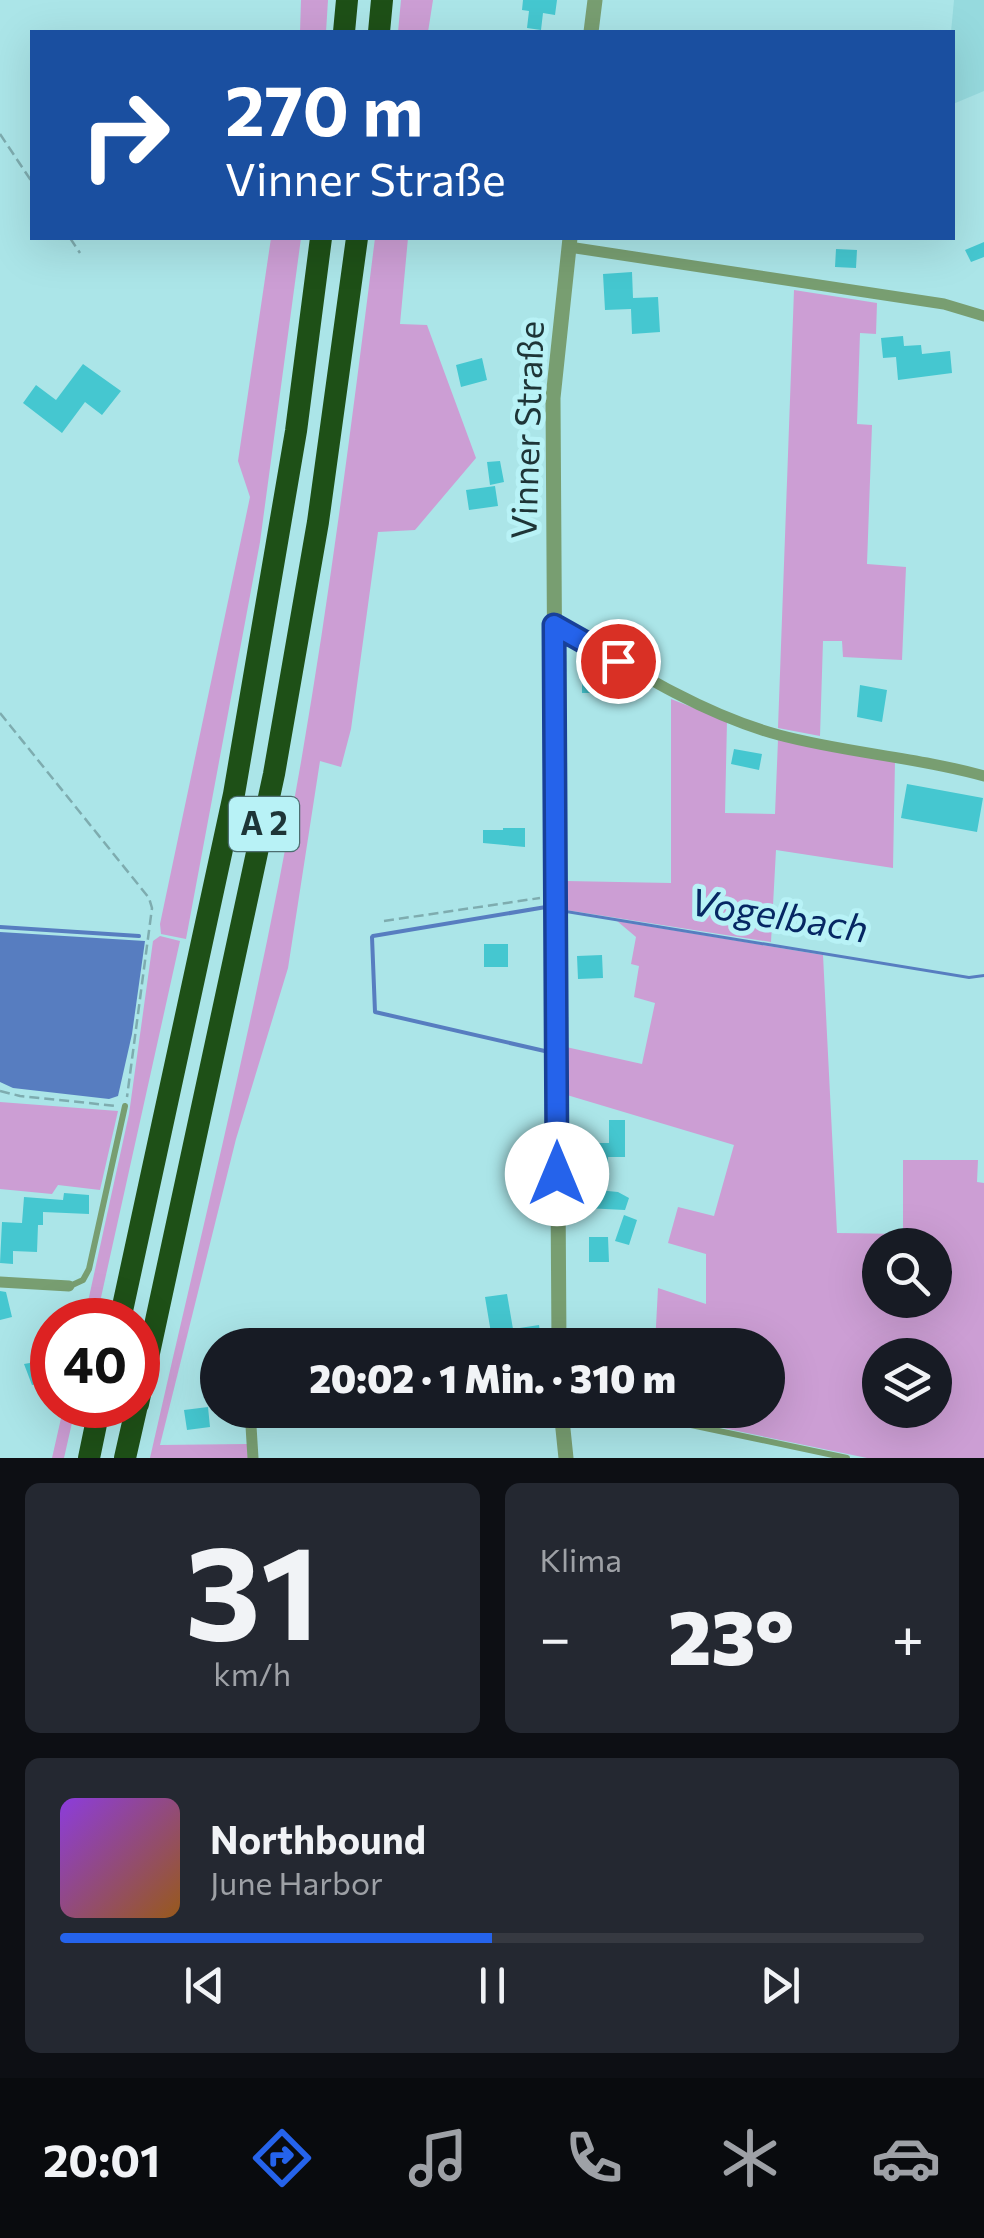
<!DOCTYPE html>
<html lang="de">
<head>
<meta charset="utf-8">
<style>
  body { margin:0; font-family:Commissioner,sans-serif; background:#242831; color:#f1f3f6; height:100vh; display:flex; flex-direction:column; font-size:38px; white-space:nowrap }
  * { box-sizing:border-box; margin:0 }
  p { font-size:32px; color:#9ea1a6 }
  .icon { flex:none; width:55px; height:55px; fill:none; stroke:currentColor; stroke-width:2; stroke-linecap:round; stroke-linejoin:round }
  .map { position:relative; height:1458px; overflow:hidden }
  .sheet { display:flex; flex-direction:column; gap:25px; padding:25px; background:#0d0f14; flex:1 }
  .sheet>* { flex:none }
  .hud { position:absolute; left:30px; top:30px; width:925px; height:210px; border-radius:0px; box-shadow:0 10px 40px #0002; background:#1a4fa0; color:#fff; overflow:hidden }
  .controls { position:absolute; left:862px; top:1228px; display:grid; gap:20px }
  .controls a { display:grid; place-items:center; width:90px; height:90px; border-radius:50%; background:#171b24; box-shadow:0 10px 40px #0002; font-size:50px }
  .speed { position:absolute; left:30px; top:1298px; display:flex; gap:20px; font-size:50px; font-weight:700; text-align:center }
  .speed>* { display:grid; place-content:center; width:130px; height:130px; border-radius:50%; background:#171b24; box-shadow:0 10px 40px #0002; line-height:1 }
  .speed .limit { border:15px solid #d22; background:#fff; color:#111 }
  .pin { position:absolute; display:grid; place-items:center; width:85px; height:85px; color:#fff; margin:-42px; border:5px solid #fff; border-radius:50%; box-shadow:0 2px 10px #0007 }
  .me { position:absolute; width:110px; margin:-55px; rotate:0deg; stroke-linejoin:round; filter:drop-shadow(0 0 8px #0008) }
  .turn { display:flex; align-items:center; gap:35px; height:210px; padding:0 30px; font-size:45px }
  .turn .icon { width:130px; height:130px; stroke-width:2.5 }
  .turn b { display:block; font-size:70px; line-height:85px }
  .big { font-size:75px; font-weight:800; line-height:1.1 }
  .sheet .card { flex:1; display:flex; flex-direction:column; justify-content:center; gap:15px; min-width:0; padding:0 35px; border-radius:15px; background:#242831 }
  .sheet .dial { align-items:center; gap:0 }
  .dial b { font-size:130px; line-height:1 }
  .song { display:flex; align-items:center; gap:30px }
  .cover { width:120px; height:120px; border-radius:15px; background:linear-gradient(135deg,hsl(270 70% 55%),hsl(30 70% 35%)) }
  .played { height:10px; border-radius:5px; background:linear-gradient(90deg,#2563eb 50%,#363941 50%) }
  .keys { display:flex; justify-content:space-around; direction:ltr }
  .heat { display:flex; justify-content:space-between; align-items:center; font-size:55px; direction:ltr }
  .sheet .tiles { flex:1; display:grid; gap:25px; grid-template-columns:1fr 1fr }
  .card:last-child { grid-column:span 2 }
  .trip { position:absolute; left:200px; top:1328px; width:585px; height:100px; border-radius:50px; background:#171b24; box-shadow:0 10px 40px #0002; font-weight:800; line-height:100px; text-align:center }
  .menu { display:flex; height:160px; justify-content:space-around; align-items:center; background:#090b0e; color:#9ea1a6 }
  .menu .icon { width:70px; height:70px }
  .menu .on { color:#2563eb }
  .menu b { font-size:45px; color:#f1f3f6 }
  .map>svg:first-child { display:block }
</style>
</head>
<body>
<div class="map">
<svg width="984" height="1458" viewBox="0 0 984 1458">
  <rect width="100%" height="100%" fill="#abe5e8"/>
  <path fill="#96dade" d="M954,0h30v91l-31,13 -2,-72z"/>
  <path fill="#cc9ed4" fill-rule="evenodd" d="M301,0h27l-2,32h-26z
    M401,0h32l-5,32h-30z
    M271,238h30l-41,304 -74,397 -25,-5 -1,-10 90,-427 -12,-36z
    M375,238h33l-8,86 27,1 49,133 -61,72 -37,2 -27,197 -10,38 -21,-6 -32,207 -52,171 -76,306 87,-1 1,14h-98c52,-231 111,-462 151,-696 30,-174 52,-349 74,-524z
    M794,290l83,13 -1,31 -16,-1 -3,91 15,1 -5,139 39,3 -4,93 -59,-3 -1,-16h-19l-3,95 -42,-8z
    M671,699l56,22 -2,92 50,1 3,-74 117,21 -2,107 -117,-18 -5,92 -205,-32v-29l105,2z
    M617,921l206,34 14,278 66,1v-74h75l-1,22 7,1v275h-117l-216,-45v-3h117v-65h-113l3,-57 48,16v-50l-38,-11 10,-36 36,9 20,-71 -167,-50 -1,-48 76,17 13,-61 -21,-6 5,-31 -8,-2 5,-27zM880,1245h55v55h-55zM880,1355h55v55h-55z
    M160,936l20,5 -84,379h-12l45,-206 24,-173z
    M0,1102l118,9 -18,79 -42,-5 -6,9 -52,-5z
    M64,1405h12l-12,53h-12z"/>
  <path fill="#577dc0" d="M566,910l403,66 15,-2v3l-15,2 -403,-66z
    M0,932l145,9 -13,93 -14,62 -9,3 -96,-11 -13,-6z"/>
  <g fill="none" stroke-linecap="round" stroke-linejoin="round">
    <path stroke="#577dc0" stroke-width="4" d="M0,927l139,9
      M373,936l173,-29
      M372,937l3,75 174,40"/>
  </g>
  <path fill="#45c7d0" d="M523,0h34l-2,15 -12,-2 -2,17 -14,-2 2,-17 -7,-1z
    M984,242v15l-13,5 -6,-12z
    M836,249l21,1 -1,18 -21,-1z
    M632,272l1,26 25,-1 2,35 -28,2 -1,-25 -26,1 -2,-36z
    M903,336l1,10 17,-1 1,9 28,-3 2,22 -54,7 -2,-23 -13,1 -2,-20z
    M482,358l5,22 -26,7 -5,-22z
    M83,364l38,27 -19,24 -17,-13 -23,31 -39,-30 13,-18 20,15z
    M500,461l4,21 -14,3 -3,-23z
    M495,486l3,20 -29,4 -3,-20z
    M602,673v4l19,4v18h-19v-6h-20v-19z
    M860,685l27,5 -5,32 -25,-5z
    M734,749l28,5 -3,16 -28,-6z
    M907,784l76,14 -6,34 -76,-14z
    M503,828h22v19l-42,-4v-13h20z
    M484,944h24v23h-24z
    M602,955l1,23 -25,1 -1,-23z
    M609,1120h16v37h-17v11h-19v-21h7v-4h13z
    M587,1189l31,3 11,6 -4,12 -40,-2z
    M64,1193l25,2v19l-46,-2v13h-5l-1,27 -24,-1v13l-13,-1 2,-41 20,1 2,-26 39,3z
    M624,1215l13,5 -8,25 -14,-4z
    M589,1237h19l1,25h-20z
    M0,1291l6,1 6,25 -12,3z
    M507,1294l6,35 26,-4 3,20h-49l-8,-48z
    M52,1359v23l-20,3 -8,-21z
    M208,1407l2,20 -23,3 -3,-20z"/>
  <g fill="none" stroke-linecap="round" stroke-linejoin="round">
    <path stroke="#7eacaf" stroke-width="2.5" stroke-dasharray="10 5" stroke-linecap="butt" d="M0,134l32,48
      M70,238l10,15
      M0,713l149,185 3,10 -25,189
      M384,921l156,-23
      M0,1091l20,5 97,10
      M252,1345l10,-3 17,3"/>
    <path stroke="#789e71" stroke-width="6" d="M70,1286l13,-6 6,-11 36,-163
      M620,1410l227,48"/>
    <path stroke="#789e71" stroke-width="11" d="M569,247l375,57 40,12
      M554,625l11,3c68,42 136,86 214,107 67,18 138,22 205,41
      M0,1282l69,4
      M250,1410l3,48"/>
    <path stroke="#789e71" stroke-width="15" d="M591,32l4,-32
      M559,1345l-6,-947 17,-160
      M561,1410l5,48"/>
    <path stroke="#1e5017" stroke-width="22" d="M344,32l3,-32
      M379,32l3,-32
      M120,1320l114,-526 62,-363 25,-193
      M138,1404l136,-630 44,-252 39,-284
      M89,1458l11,-53
      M125,1458l12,-53"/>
  </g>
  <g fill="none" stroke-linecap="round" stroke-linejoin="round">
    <defs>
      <path id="route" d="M557,1174l-3,-549 64,36"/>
    </defs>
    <use href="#route" stroke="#184099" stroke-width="25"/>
    <use href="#route" stroke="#2563eb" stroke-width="18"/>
  </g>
  <g text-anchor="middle" stroke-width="10" stroke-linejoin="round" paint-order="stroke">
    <rect fill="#b8f2f6" stroke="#4c6e70" stroke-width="2.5" x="229" y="797" width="70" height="54" rx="8"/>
    <g font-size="32" font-weight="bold" fill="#1e3537">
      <text x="264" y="835">A 2</text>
    </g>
    <g font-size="35" fill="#1e3537" stroke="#b8f2f6">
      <text transform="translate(528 430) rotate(-88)" y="12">Vinner Straße</text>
    </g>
    <g font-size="38" font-style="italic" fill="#062763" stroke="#b8f2f6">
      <text transform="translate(779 916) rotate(9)" y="13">Vogelbach</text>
    </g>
  </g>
</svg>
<div class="controls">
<a><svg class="icon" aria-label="search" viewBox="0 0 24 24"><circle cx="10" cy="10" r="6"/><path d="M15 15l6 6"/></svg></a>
<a><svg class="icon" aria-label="layers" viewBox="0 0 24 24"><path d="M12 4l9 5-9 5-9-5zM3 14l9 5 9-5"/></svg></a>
</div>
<div class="speed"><div class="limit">40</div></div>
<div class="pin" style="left:618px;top:661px;background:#d93025"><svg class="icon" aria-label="arrive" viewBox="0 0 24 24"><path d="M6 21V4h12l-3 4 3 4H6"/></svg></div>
<svg class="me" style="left:557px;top:1174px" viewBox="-20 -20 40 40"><circle r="19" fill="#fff"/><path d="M0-13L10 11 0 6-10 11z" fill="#2563eb"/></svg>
<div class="trip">20:02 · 1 Min. · 310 m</div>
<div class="hud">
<div class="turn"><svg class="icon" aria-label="right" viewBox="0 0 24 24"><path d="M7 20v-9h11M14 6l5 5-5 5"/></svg><div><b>270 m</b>Vinner Straße</div></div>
</div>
</div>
<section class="sheet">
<div class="tiles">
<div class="card dial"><b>31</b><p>km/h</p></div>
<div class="card"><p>Klima</p>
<div class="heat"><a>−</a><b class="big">23°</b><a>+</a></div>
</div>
<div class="card">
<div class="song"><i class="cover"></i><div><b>Northbound</b><p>June Harbor</p></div></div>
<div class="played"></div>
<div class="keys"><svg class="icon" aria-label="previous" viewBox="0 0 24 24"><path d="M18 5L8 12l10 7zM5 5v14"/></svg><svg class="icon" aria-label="pause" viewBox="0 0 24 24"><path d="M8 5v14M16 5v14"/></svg><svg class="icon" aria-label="next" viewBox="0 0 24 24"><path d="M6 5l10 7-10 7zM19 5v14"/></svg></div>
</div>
</div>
</section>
<nav class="menu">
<b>20:01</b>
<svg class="icon on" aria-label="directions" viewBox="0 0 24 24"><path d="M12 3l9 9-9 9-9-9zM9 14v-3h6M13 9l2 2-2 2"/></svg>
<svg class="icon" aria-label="music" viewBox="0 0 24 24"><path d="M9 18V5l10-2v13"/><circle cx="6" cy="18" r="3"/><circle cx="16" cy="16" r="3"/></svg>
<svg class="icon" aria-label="phone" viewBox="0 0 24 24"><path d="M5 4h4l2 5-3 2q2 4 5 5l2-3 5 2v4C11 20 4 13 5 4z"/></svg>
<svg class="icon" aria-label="climate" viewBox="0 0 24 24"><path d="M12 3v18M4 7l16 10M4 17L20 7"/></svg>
<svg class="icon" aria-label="car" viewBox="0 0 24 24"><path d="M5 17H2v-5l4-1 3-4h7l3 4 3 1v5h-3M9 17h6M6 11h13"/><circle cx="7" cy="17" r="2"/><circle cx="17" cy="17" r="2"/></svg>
</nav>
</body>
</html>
